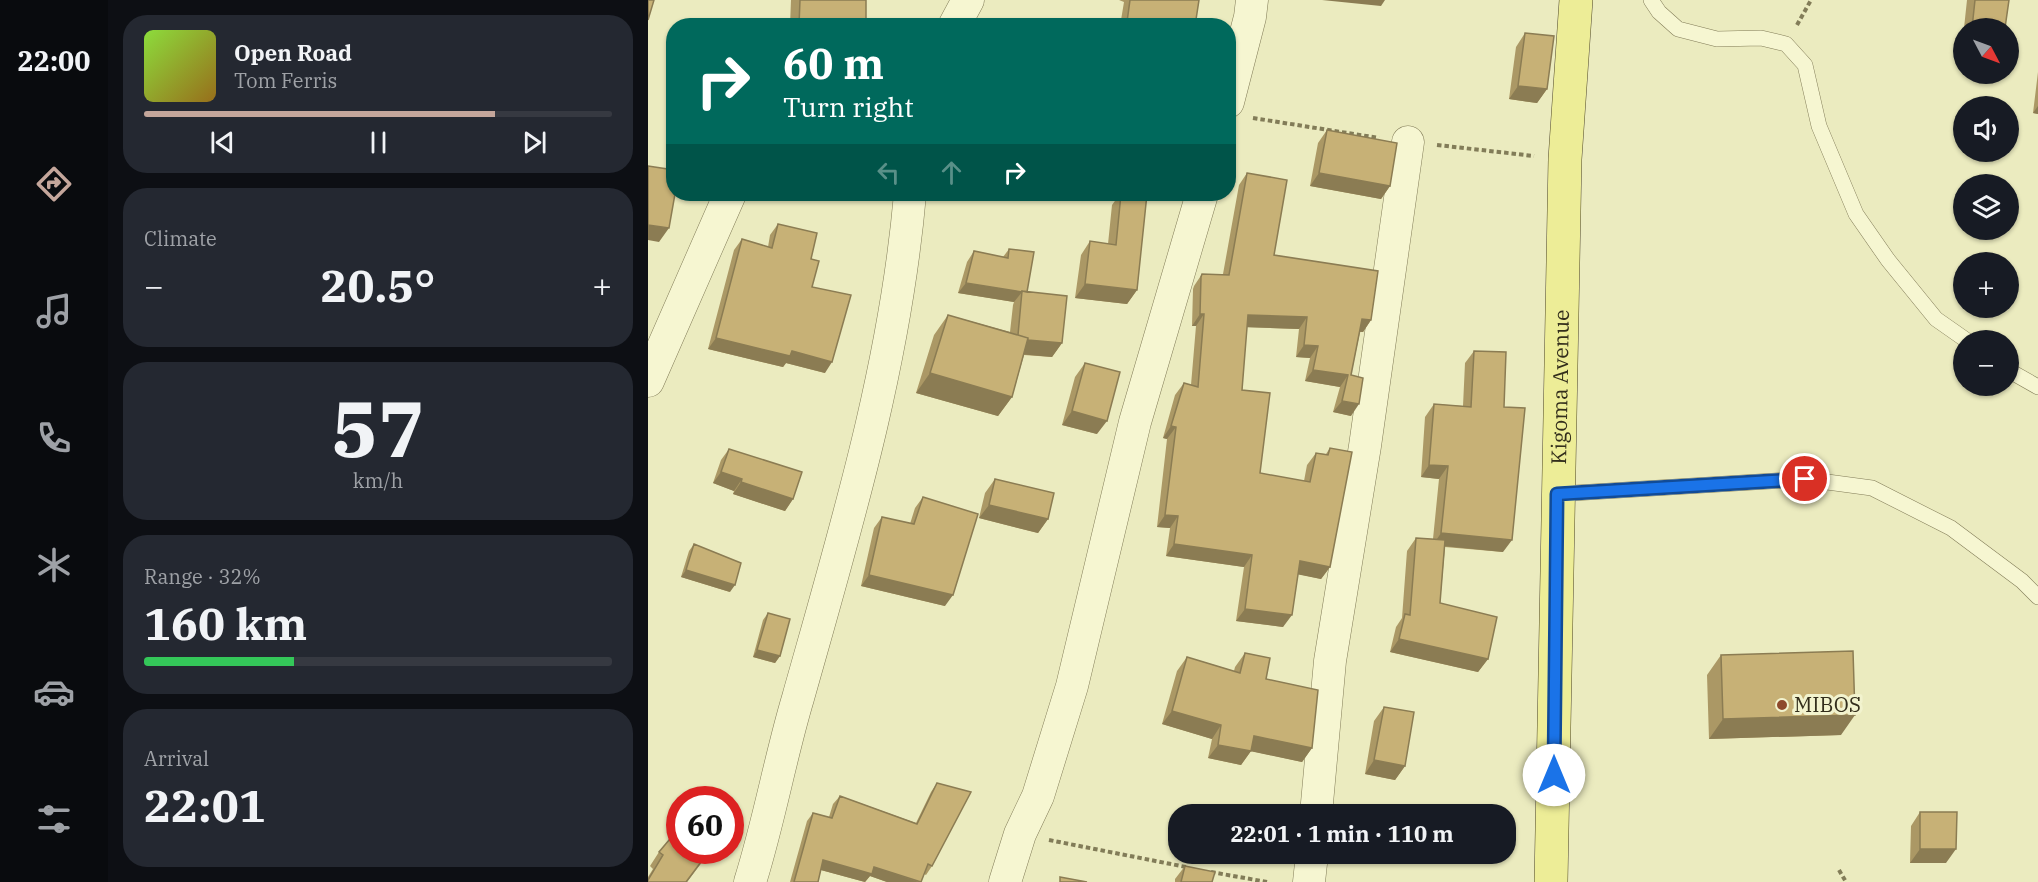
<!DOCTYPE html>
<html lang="en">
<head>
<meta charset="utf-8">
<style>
  body { margin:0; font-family:"IBM Plex Serif",serif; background:#242831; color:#f1f3f6; height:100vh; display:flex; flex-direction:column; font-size:22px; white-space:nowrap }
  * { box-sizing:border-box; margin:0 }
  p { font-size:20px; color:#9ea1a6 }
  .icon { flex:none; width:33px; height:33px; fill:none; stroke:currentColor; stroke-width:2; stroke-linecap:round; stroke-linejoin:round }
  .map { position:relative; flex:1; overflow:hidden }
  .panel { display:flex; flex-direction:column; gap:15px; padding:15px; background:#0d0f14; width:540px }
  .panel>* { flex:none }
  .banner { position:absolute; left:18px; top:18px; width:570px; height:183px; border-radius:24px; box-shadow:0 2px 4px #0004; background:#00695c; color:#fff; overflow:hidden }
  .needle { width:39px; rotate:131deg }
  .controls { position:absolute; left:1305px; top:18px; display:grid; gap:12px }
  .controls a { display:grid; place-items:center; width:66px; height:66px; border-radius:50%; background:#171b24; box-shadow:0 2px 4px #0004; font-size:30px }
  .speed { position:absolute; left:18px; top:786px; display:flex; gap:12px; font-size:30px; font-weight:700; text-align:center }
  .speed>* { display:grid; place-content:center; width:78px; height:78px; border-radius:50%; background:#171b24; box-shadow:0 2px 4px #0004; line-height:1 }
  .speed .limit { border:9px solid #d22; background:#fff; color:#111 }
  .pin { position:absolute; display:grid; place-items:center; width:51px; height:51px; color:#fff; margin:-26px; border:3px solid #fff; border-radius:50%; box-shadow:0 2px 6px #0007 }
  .me { position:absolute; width:66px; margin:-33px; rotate:0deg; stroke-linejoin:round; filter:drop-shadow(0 0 4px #0008) }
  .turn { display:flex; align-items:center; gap:21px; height:126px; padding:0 18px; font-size:27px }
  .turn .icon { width:78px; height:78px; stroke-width:2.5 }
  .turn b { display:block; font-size:42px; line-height:51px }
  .lanes { display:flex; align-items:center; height:57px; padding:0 18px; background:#0003; justify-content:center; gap:30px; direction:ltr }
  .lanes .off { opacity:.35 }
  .big { font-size:45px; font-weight:700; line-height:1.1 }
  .panel .widget { flex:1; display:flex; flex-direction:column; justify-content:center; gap:9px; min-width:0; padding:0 21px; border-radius:24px; background:#242831 }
  .panel .dial { align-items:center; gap:0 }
  .dial b { font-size:78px; line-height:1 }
  .song { display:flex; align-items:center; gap:18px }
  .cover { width:72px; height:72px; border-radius:9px; background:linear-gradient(135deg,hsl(90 70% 55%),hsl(40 70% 35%)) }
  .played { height:6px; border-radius:3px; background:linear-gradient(90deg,#c4a69b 75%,#363941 75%) }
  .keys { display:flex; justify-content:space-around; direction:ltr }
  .heat { display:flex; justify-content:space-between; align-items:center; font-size:33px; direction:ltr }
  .charge { height:9px; border-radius:4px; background:linear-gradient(90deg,#34c759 32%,#363941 0) }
  .trip { position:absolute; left:520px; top:804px; width:348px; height:60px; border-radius:24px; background:#171b24; box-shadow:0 2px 4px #0004; font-weight:700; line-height:60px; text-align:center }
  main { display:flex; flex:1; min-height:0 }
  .menu { display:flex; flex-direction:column; width:108px; justify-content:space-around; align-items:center; background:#090b0e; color:#9ea1a6 }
  .menu .icon { width:42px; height:42px }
  .menu .on { color:#c4a69b }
  .menu b { font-size:27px; color:#f1f3f6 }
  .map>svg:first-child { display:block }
</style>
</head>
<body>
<main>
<nav class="menu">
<b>22:00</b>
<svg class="icon on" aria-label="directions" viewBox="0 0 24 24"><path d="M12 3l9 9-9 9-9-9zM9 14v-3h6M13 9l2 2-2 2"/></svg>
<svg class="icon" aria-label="music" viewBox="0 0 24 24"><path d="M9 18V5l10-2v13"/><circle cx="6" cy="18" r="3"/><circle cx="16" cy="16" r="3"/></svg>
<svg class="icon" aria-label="phone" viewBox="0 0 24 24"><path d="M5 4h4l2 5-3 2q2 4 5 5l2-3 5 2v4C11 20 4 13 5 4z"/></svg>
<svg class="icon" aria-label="climate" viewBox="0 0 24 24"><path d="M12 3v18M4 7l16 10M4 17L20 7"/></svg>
<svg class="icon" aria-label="car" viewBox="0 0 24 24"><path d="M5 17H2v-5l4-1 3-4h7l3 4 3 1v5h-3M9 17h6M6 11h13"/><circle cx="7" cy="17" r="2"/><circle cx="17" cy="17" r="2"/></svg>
<svg class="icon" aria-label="filters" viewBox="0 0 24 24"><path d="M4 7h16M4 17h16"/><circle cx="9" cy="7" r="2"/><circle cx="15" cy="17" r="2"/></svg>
</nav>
<section class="panel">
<div class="widget">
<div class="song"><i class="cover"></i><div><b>Open Road</b><p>Tom Ferris</p></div></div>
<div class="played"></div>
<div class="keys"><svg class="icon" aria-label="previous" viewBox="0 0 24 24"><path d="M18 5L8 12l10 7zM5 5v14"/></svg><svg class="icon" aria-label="pause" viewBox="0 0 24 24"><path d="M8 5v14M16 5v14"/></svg><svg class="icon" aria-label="next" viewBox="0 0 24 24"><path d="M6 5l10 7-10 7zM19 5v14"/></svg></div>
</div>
<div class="widget"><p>Climate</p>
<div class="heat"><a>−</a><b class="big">20.5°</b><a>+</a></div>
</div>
<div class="widget dial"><b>57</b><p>km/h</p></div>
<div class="widget"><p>Range · 32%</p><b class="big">160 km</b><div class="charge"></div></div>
<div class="widget"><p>Arrival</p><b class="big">22:01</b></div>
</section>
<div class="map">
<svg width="1390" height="882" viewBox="0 0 1390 882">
  <rect width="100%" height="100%" fill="#ebebbf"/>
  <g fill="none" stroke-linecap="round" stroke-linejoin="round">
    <defs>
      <path id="service" d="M1003,0l8,12 19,17 39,10 44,-1 25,6 19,21 14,61 37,88 32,46 48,59 30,21
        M1360,370l30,17
        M909,494l248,-15 67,9 79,40 71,53 16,16"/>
      <path id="minor" d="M306,26l14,-26
        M580,102l22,-85 2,-17
        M0,381l82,-187
        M668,814l14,-153 35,-215 43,-304
        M102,882c19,-60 30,-124 48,-184 47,-167 97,-331 112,-504
        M357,882l15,-48 18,-38 34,-110 63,-264 67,-228
        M661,882l3,-28"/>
      <g id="primary">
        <path id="s1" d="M903,882l14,-723 11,-159"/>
      </g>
    </defs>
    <use href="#service" stroke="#827c58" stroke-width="16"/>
    <use href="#minor" stroke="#827c58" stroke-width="33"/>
    <use href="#primary" stroke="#50482d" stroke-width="34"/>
    <path stroke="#827c58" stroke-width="4" stroke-dasharray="4.5 3" stroke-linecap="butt" d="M1149,25l14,-25
      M605,118l126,20
      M789,145l97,11
      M401,840l137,27
      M1191,870l7,12
      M563,872l56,10"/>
    <use href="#service" stroke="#f6f6d1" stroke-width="15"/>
    <use href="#minor" stroke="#f6f6d1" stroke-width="32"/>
    <use href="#primary" stroke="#eded97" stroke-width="33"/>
  </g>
  <path fill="#ab9865" d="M143,0h75v26h-76z
    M471,0h80l-4,26h-75l4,-24z
    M1319,0h42l-4,28h-41z
    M1316,30v17l-3,-1z
    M877,33l22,56 -10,14 -28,-4 7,-52z
    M1390,72v42l-5,-1z
    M679,130l63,56 -9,13 -71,-13 8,-43z
    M599,173l27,82 97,65 -8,12h-3l-9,43v41l-18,-4 7,-25 -35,-6 5,-23 -14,-1 3,-28 -52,-2 -5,63 18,83 44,8 3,-16 9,-12 10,1 4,-6v119l-9,12 -23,-5 -15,53 -47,-6 8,-54 -78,-11 4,-28 -13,-1 10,-88 -4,-1 12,-43 9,-12 7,2 5,-59h-4l1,-37 1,-3 8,-12h21l16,-89z
    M472,194h27l-10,96 -10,14 -52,-6 6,-43 9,-14 18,3 4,-39z
    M130,224l33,35 1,28 13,86 -39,-10 -3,4 -75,-18 26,-99 8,-11 26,8 2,-12z
    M361,249l18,43 35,51 -10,14 -28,-2 -12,42 -14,19 -82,-23 18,-58 14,-20 62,17 3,-27 1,-3 -56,-9 9,-31 7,-11 29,6z
    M826,351l30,56 -1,145 -58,-5 -5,56 48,56 -10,13 -88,-20 6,-25 6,-9 5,-67 9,-13 17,1 6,-60 -18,-2 4,-60 9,-13 29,2 2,-43z
    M437,363l12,71 -35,-9 13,-48z
    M81,449l64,50 -8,12 -52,-17 1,-3 -21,-8 8,-23z
    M347,479l53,40 -10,14 -59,-15 6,-25z
    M275,497l22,109 -84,-20 13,-58 8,-11 28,7 5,-16z
    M46,544l36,48 -49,-15 8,-26z
    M120,613l12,43 -5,7 -22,-6 10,-37z
    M597,653l21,26 46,69 -10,14 -51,-11 -10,14 -33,-7 4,-19 -50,-15 15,-53 10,-14 47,14 1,-4z
    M1073,655l120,80 -132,4 -2,-64z
    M736,707l21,59 -10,14 -30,-6 9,-53z
    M289,783l-5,83 -6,9 -2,-1 -3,8h-34l-17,-6 -5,6 -44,-12 -3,12h-28l17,-61 6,-8 16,4 4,-13 7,-8 76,27 15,-31z
    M1272,812l26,51h-36l1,-37z
    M11,852l46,7 -57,23v-5l5,-8 -3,-3z
    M537,866l27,16h-37v-3z"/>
  <path fill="#8b7c53" d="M674,0h63l-4,6z
    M479,22l21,4h-24z
    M870,86l29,3 -10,14 -28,-4z
    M1390,106v8l-5,-1z
    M671,173l71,13 -9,13 -71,-13z
    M0,225l21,3 -10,14 -11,-2z
    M318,283l56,9 -8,10 -56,-9z
    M437,284l52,6 -10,14 -52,-6z
    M552,314h4l-8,12h-4z
    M600,315l59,2 -8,12 -59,-2z
    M714,319l9,1 -8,12 -9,-1z
    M68,338l76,13 40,11 -7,11 -39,-10 -3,4 -75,-18z
    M369,339l45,4 -10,14 -44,-4z
    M656,345l14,1 -8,12 -14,-1z
    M665,370l35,5 -8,12 -35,-6z
    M282,373l82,24 -14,19 -82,-23z
    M694,401l17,3 -8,12 -18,-4z
    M424,411l35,10 -10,13 -35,-9z
    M523,426l5,1 -9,12 -4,-1z
    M781,465l19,1 -9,13 -18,-2z
    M73,472l21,7 -8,12 -21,-8z
    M93,482l52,17 -8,12 -52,-17z
    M341,505l59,14 -10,14 -59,-15z
    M517,515l13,1 -8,12 -13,-1z
    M793,533l71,7 -9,12 -70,-7z
    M526,544l78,11 -8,12 -78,-11z
    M652,561l30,6 -9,12 -30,-6z
    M38,570l49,15 -5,7 -49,-15z
    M221,575l84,20 -8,11 -84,-20z
    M597,609l47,6 -9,12 -47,-6z
    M751,639l89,20 -10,13 -88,-20z
    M109,650l23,6 -5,7 -22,-6z
    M524,711l49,14 -9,14 -50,-15z
    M1207,715l-14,20 -132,4 14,-20z
    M606,736l58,12 -10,14 -57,-12z
    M570,745l33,6 -10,14 -33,-7z
    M726,760l31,6 -10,14 -30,-6z
    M1272,849h36l-10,14h-36z
    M63,850l-24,32h-1z
    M175,860l51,7 45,15h-32l-17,-6 -5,6 -48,-13z"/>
  <path fill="#c7b176" stroke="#8b7c53" stroke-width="1.5" d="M0,0h6l-6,20z
    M152,0h66v26l-67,-1z
    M482,0h69l-4,26h-47l-21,-4z
    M1327,0h34l-4,28h-33z
    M877,33l29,3 -7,53 -29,-3z
    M679,130l70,13 -7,43 -71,-13z
    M0,166l26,4v24h1l-6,34 -21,-3z
    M599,173l40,7 -13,75 104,16 -7,49 -9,-1 -11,56 12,3 -4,26 -17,-3 6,-26 -35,-5 5,-24 -14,-1 3,-28 -59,-2 -6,75 28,3 -10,80 50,9 6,-29 12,2 2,-7 22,4 -22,115 -30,-6 -8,54 -47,-6 7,-54 -78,-11 4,-28 -13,-1 11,-88 -5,-1 13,-43 14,4 6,-73h-4l1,-37 1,-3 27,1z
    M473,194h26l-10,96 -52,-6 5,-43 26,4z
    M130,224l39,9 -6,26 8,2 -7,26 39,8 -19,67 -40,-11 -2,5 -74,-18 26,-99 30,9z
    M361,249l25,3 -7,40 -5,-1v1l-56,-9 8,-32 34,7z
    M374,291l45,5 -5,47 -34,-3v-2l-10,-3z
    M300,315l80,23 -16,59 -82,-24z
    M826,351l32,1 -2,55 21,1 -13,132 -71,-7 7,-67 -19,-1 5,-61 37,3z
    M437,363l35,9 -13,49 -35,-10z
    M81,449l73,23 -9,27 -52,-17 1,-3 -21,-7z
    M347,479l59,14 -6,26 -59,-14z
    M275,497l55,17 -25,81 -84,-20 13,-58 32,7z
    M768,538l29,2 -5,63 57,14 -9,42 -89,-20 6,-25 5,1z
    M46,544l47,19 -6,22 -49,-15z
    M120,613l22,6 -10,37 -23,-6z
    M1205,651l2,64 -132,4 -2,-64z
    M597,653l25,5 -4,21 52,11 -6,58 -58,-12 -3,15 -33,-6 3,-20 -49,-14 15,-54 53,16z
    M736,707l30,5 -9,54 -31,-6z
    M289,783l34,9 -39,74 -4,-2 -7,18 -47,-15 -2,7 -49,-14 -5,22h-24l19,-69 19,5 8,-22 77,28z
    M1272,812h37l-1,37h-36z
    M32,827v23h30l-24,32h-38v-2l15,-25 -4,-3z
    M537,866l30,6 -3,10h-31z
    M412,877l27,5h-27z"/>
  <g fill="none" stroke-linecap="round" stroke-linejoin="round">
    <defs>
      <path id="route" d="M906,775l3,-281 248,-15"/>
    </defs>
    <use href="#route" stroke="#114b97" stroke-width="15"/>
    <use href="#route" stroke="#1a73e8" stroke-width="10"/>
  </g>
  <circle fill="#8e492c" stroke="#f2f3ce" stroke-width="2" cx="1134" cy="705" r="6"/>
  <g text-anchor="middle" stroke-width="6" stroke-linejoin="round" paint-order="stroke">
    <g font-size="21" fill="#332e1c" stroke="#f2f3ce">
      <text dy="7" stroke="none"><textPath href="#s1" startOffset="495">Kigoma Avenue</textPath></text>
    </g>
    <g font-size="21" fill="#332e1c" stroke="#f2f3ce" text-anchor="start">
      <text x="1146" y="712">MIBOS</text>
    </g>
  </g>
</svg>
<div class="controls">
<a><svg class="needle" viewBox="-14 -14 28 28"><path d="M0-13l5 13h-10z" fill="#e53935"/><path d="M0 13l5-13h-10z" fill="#9ea1a6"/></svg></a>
<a><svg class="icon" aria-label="sound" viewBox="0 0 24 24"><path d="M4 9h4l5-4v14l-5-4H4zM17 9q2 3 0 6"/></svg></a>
<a><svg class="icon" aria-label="layers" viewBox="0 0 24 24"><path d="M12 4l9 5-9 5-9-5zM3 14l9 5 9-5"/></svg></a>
<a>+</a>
<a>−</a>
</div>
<div class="speed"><div class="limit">60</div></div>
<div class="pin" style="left:1157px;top:479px;background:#d93025"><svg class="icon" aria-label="arrive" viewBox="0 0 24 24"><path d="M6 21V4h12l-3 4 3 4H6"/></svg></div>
<svg class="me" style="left:906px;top:775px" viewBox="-20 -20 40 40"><circle r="19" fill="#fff"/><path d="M0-13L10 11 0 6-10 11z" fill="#1a73e8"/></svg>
<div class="trip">22:01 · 1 min · 110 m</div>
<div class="banner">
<div class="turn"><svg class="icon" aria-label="right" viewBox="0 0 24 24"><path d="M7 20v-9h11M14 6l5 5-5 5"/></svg><div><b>60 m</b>Turn right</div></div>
<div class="lanes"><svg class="icon off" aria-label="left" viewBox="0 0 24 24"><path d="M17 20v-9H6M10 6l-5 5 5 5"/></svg><svg class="icon off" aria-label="ahead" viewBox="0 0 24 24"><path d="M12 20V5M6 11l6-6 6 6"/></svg><svg class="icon" aria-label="right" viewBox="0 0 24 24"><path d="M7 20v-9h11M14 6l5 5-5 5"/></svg></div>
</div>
</div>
</main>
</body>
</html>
